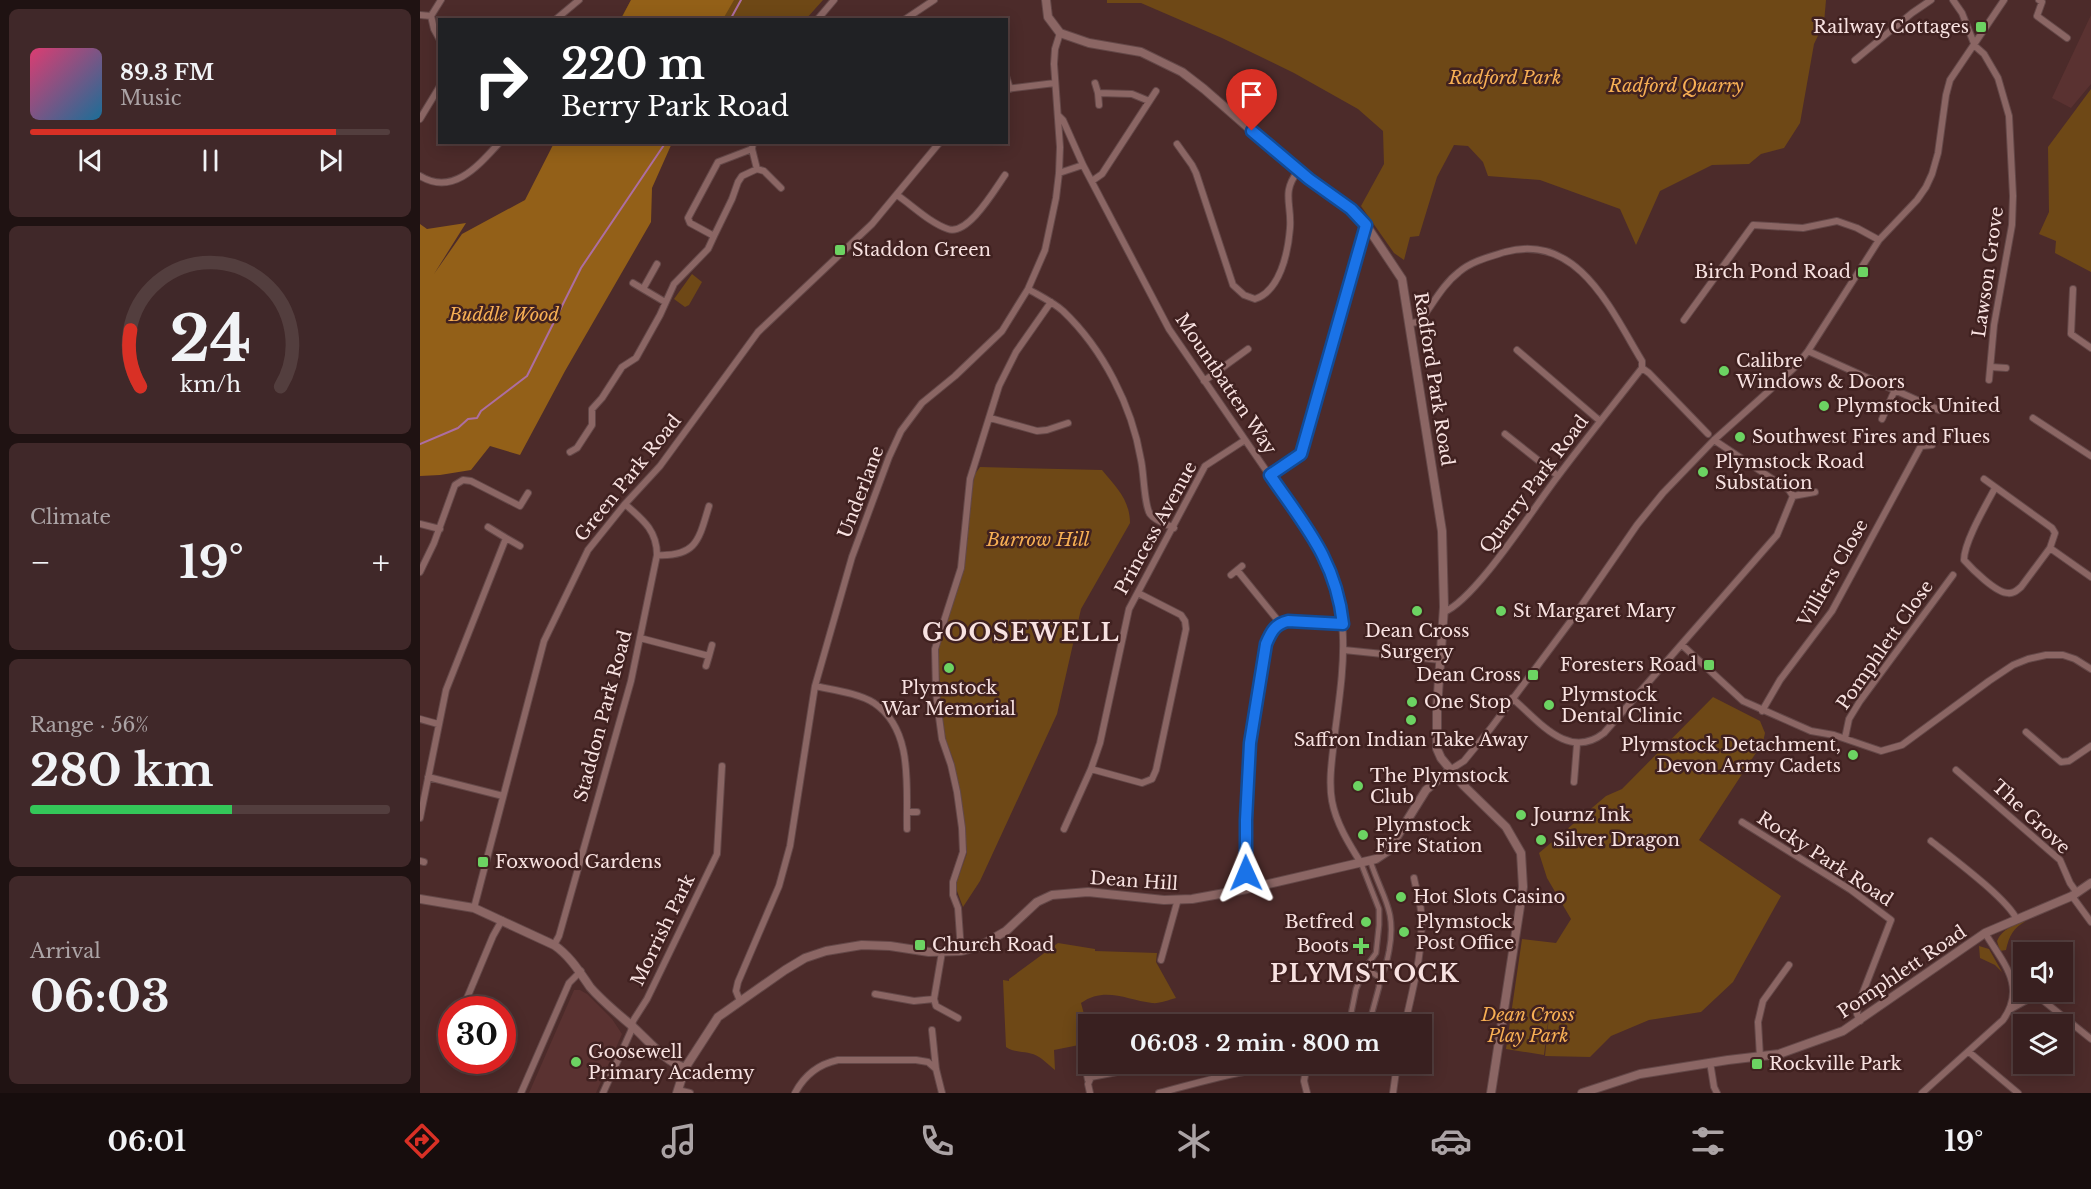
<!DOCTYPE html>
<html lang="en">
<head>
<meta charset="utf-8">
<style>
  body { margin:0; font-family:"Libre Baskerville",serif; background:#402829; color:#f1f3f6; height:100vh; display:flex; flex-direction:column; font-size:22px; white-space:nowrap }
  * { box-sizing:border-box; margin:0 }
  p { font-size:20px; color:#aba3a5 }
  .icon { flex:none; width:33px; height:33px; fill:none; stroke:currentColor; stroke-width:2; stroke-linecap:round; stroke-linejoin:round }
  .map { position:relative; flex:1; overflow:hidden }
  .details { display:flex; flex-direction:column; gap:9px; padding:9px; background:#1f1212; width:420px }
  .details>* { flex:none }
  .banner { position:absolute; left:18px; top:18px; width:570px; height:126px; border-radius:0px; box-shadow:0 3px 15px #0003,0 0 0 2px #533e3e; background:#202124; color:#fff; overflow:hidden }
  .buttons { position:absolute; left:1593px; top:942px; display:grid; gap:12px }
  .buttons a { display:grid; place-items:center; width:60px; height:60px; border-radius:0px; background:#392020; box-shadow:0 3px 15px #0003,0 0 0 2px #533e3e; font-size:30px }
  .speed { position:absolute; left:18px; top:996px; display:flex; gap:12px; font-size:30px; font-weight:700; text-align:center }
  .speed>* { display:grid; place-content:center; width:78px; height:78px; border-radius:50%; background:#392020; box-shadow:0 3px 15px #0003,0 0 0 2px #533e3e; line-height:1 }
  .speed .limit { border:9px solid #d22; background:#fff; color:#111 }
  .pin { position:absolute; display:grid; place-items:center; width:51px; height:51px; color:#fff; margin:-62px -26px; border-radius:50% 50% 50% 0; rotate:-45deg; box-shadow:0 0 6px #0007 }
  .pin .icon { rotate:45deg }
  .me { position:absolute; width:66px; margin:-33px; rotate:359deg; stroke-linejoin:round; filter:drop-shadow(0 0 4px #0008) }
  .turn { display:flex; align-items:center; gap:21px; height:126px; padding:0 24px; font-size:27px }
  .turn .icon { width:78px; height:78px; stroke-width:2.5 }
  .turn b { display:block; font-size:42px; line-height:51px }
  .big { font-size:45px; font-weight:700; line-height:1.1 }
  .details .widget { flex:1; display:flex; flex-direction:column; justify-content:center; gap:9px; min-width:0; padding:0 21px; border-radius:9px; background:#402829 }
  .details .dial { align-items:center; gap:0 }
  .dial svg { height:156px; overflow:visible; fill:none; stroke:#533e3e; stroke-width:7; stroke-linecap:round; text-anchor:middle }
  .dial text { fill:#f1f3f6; stroke:none }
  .song { display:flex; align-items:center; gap:18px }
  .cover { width:72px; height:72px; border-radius:9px; background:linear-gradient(135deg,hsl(340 70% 55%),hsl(200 70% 35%)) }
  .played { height:6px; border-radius:3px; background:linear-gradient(90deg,#d93025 85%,#533e3e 85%) }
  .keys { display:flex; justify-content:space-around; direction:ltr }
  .heat { display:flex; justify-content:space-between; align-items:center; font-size:33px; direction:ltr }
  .charge { height:9px; border-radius:4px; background:linear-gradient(90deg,#34c759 56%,#533e3e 0) }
  .trip { position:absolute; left:658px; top:1014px; width:354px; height:60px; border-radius:0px; background:#392020; box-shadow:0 3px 15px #0003,0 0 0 2px #533e3e; font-weight:700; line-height:60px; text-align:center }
  .tabs { display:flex; height:96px; justify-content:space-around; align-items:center; background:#170d0d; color:#aba3a5 }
  .tabs .icon { width:42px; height:42px }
  .tabs .current { color:#d93025 }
  .tabs b { font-size:27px; color:#f1f3f6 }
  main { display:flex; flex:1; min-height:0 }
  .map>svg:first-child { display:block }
</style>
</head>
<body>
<main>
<section class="details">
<div class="widget">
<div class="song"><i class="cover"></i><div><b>89.3 FM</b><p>Music</p></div></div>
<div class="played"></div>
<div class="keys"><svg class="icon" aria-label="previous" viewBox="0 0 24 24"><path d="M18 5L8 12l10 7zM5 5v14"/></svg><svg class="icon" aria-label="pause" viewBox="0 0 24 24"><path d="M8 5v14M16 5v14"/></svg><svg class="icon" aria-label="next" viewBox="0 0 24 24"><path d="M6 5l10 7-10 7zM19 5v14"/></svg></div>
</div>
<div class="widget dial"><svg viewBox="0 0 100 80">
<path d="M14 69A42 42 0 1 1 86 69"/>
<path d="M14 69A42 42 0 0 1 9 40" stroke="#d93025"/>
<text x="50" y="56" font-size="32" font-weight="700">24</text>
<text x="50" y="72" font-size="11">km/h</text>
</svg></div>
<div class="widget"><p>Climate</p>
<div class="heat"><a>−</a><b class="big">19°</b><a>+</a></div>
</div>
<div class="widget"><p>Range · 56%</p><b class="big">280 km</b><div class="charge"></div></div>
<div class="widget"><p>Arrival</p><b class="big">06:03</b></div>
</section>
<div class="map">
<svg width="1671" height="1093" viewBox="0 0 1671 1093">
  <rect width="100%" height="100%" fill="#4c2b2a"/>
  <path fill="#5a3231" d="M1671,15v69l-20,24 -19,-10z
    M154,990h6l7,4 25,25 10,15 -26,59h-67z"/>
  <path fill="#6e4816" d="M211,0h192l-17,19 -186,1z
    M687,0h719l-2,23 -10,21 -14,79 -16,25 -23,6 -12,10 -37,1 -52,26 -24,54 -16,-36 -80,-29 -52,-4 -5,-14 -15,-16 -14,-1 -17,32 -18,59 -9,1 -6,23 -10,-7 -33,-47 23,-42 -1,-33 -25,-22 -64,-36 -72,-35 -81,-35h-34z
    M1671,89v183l-36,-19 1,-12 -17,-7 10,-22 -1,-65z
    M272,274l10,8 -13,23 -4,2 -11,-8z
    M560,467l122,3c14,17 28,30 28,53l-49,86 -24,105 -77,167 -17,26 -6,-16v-10l10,-28 -7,-61 -7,-33 -7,-18 -5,-31 -3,-60 24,-77 9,-81 4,-18z
    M1293,697l47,24 5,12 -2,9 -64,98 82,56 -48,86 -32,30 -52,8 -38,16 -21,21 -45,-1 5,-50 -6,49 -38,-6 16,-110 34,4 15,-24 -24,-41 -8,-25 67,-57 16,-7z
    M1606,921c-13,7 -17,15 -20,29l-6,1 -3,-10c5,-12 18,-17 29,-20z
    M638,943l37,6v2l62,2 -1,9 20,36c-8,2 -17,6 -24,5 -25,-3 -47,-17 -71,0l6,22h2v18l-35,7 1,20c-5,-4 -11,-10 -16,-13 -10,-7 -23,-3 -33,-10l-3,-67 6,1v-2z
    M1559,946l10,3 13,23 -7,-7 -15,-7z"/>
  <path fill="#936018" d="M211,0h103l-11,19h-102z
    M134,143h118l-20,45 -1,34 -86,149 -45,84 -30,-9 -19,24 -31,5 -20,1v-252l7,5 39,-6 -32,51 28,-40 63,-34z"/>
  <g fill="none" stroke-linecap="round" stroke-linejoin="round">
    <path stroke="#ad6ea1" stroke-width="2" d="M310,20l11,-20
      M0,444l38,-16 10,-9 9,-1 4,-7 46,-35 54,-108 85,-126"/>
    <defs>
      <path id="pedestrian" d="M950,860c12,38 27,49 19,91 -2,9 -3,20 -10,26
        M941,863l18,46v16l-3,28 -11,15 14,9v10l-10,37
        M929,1024l7,-35 9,-21"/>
      <path id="minor" d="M1533,0l9,13 13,33 9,8 14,24 11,38 4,80 -1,29 -18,100 -5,55
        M1619,0l3,2 -5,14 30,22
        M0,15l11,1
        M135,20l24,-20
        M397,20l17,-20
        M484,20l30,-20
        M20,40l-6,-11 -3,-13 10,-16
        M1435,60l57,-47 19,-13
        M586,76l4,13
        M675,83l3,10 34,1 17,7
        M586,89l49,-6
        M678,93l1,12
        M638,115l5,5 20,45 86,164 149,217c35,65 26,117 17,186 -2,22 -7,47 -3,69 4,22 17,43 29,62
        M0,119l20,-33
        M757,144l15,21 4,8 37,112 11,10 11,4c25,-8 33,-46 35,-71 2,-24 -9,-35 8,-57
        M337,169l7,2 17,17
        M639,173l24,-8
        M0,176c33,20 58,-10 80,-34
        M672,181l10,-7 54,-83
        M477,195c16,11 33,28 51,34 20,7 47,-40 57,-54
        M294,236l18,-37 6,-17 4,-6 15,-7 -5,-20
        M237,264l-14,25 22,13
        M213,283l10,6
        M608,289c12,7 25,13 35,22 40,38 69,95 78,149 3,13 3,45 9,54 5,7 16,10 24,14
        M1653,289l-2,45 20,14
        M1264,320l69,-95 50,3 34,-7 20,7 22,12
        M991,323l8,-1c13,-16 23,-37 40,-50 13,-11 30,-15 46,-20 73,-20 106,58 137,109v7l7,5 59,61
        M1097,350l83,71
        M1388,351l131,59
        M1571,367l15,1
        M784,381l44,-32
        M570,418l47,13 10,-1 21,-7
        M1613,418l58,38
        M1462,419l12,-27
        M1085,434l53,42
        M1498,436l3,10 11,-1
        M150,452l7,-4 15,-23v-16l10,-11 20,-31 14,-9 24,-43 14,-31 34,-35 6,-13 -24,-13 -2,-5 30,-56 34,-13 1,-7
        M851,475l30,-20 65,-230
        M1564,479l68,49 3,5 -5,15 -29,39c-4,3 -7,7 -13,6 -12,0 -36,-24 -44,-33 0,-18 22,-55 31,-72
        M1373,496l22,-4
        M0,524l20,5
        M86,538l14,8
        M1630,548l41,29
        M237,555c40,2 42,-16 52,-49
        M817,570l43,53
        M0,572l14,-29 21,-58 8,-5 8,1 49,25 8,-13
        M811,575l11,-9
        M1024,612c32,-13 90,-105 114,-136 27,-36 56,-72 84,-108
        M220,638l69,18 -3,10
        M1262,645l61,56 68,30 23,4 47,16 21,-6 87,-64 24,-16 15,-6 18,-4h17l12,4 16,10
        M924,650l97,10
        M289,656l3,-11
        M395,686c18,4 43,7 59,17 40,27 32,84 33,126
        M1092,698c27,23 56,63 92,35l173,-198 16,-39 -4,-6 -75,-50
        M1342,711l18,-31 52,-69 89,-165
        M0,719l18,5
        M1606,732l35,30 8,-1 22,-15
        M1425,738l4,-19 11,-18 93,-126
        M671,769l51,14 10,-4 4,-9 30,-141 -1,-8 -4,-6 -43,-22
        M1030,770l14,-9 27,-33 79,-106 67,-97 26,-32 51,-53 67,-60 15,-14 12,-15 71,-111 38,-40 9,-13 6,-13 6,-21 8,-58 4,-15 54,-80
        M1536,770l104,90 10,23 7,10
        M8,777l75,19
        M1154,782l3,-38
        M487,812h10
        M0,818l26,-128 60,-152 -18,-11
        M1322,822l109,68 40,30 -33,85 -1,9 3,7
        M644,829l27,-60 9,-26 29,-134 76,-143 40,-26
        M1511,841c20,16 77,58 86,79
        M0,861l4,1
        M827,889l-1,-69 4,-77 16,-99c6,-12 9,-20 22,-23l55,3
        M1652,896l19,26
        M54,908l70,-267 44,-91 37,-46 35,-38 98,-134 114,-108 68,-82
        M134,945l5,-9 72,-255 26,-126c0,-25 -15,-36 -32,-51
        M541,951l-3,-43 -5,-13v-13l10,-30 -1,-24 -5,-36 -6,-27 -9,-26 -3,-22 -3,-25 -1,-43 26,-81 9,-89 29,-93 17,-34 35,-50
        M741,960l17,-61
        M1592,978l12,5
        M455,994l39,7 20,-2 8,-47
        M514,999l2,7 22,12
        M320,1001l-4,-10 2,-9 41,-96 11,-40 25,-160 37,-129 37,-100 12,-26 21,-28 33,-27 47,-45 26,-42 17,-39 11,-52 3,-25 1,-26 -6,-83 1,-15 5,-16
        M1591,1009l16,-9 13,-2 51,41
        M42,1010l31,-74 9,-16
        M890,1020l1,4
        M985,1024c8,-36 19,-75 16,-113 -1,-11 -5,-22 -7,-33
        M512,1030l4,39 6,24
        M1549,1052l49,41
        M663,1055l5,25
        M1340,1057l-2,-35 5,-21 26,-36
        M1290,1062l4,25 3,6
        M258,1090l12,3
        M101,1093l48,-110 12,-12
        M183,1093l28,-62 2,-10 14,-22 70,-145 5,-88
        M375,1093c9,-17 24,-29 43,-33h78l12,2 8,7
        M670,1093l-2,-9 3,-7 36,-7 8,-6
        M739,1093c47,-12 97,-29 147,-25
        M887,1093l-3,-12 3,-17
        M973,1093l4,-29
        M1502,1093l81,-73c24,-34 0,-57 -18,-87"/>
      <path id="tertiary" d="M626,0l2,17 12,16 29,10 52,9 41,20 22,17 94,82 53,38 15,16 36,54 40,252 2,76 -7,101v41l4,9 23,28 42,41 15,26 2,34 -32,206
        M0,899l54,9 80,37c16,11 25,26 36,42 12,14 27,26 41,38 17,15 32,35 54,43
        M257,1093l8,-25 33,-51 67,-47 20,-12 21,-7 36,-6 28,1 39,6 32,-1 17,-4 28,-16 31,-29 15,-7 36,-3 76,8 28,-1 55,-10 129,-30 12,-8 38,-61 24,-20
        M1162,1093l58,-19 88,-14 51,-6 64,-23 142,-98 87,-37 19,-13"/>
    </defs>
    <use href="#pedestrian" stroke="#644848" stroke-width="7"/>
    <use href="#minor" stroke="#644848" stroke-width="8"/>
    <use href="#tertiary" stroke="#644848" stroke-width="10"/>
    <use href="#pedestrian" stroke="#8b6664" stroke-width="4.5"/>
    <use href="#minor" stroke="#8b6664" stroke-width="6"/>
    <use href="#tertiary" stroke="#8b6664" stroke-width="8"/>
  </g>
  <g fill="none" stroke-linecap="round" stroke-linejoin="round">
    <defs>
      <path id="route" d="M826,873v-53l4,-77 16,-99c5,-12 9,-20 22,-23l55,3c-7,-64 -38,-98 -73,-149l31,-21 65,-229 -15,-16 -42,-30 -57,-48"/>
    </defs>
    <use href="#route" stroke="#114b97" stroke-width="15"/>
    <use href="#route" stroke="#1a73e8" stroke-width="10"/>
  </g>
  <g fill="#6cd362" stroke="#402120" stroke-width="2">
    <rect x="1555" y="21" width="12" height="12" rx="3"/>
    <rect x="414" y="244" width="12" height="12" rx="3"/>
    <rect x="1437" y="266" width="12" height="12" rx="3"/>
    <circle cx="1304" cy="371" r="6"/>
    <circle cx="1404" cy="406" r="6"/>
    <circle cx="1320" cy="437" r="6"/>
    <circle cx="1283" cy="472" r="6"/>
    <circle cx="997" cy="611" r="6"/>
    <circle cx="1081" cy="611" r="6"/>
    <rect x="1283" y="659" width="12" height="12" rx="3"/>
    <circle cx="529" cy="668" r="6"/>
    <rect x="1107" y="669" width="12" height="12" rx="3"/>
    <circle cx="992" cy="702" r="6"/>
    <circle cx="1129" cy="705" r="6"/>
    <circle cx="991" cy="720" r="6"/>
    <circle cx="1433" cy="755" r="6"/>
    <circle cx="938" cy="786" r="6"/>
    <circle cx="1101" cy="815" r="6"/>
    <circle cx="943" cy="835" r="6"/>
    <circle cx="1121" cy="840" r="6"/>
    <rect x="57" y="856" width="12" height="12" rx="3"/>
    <circle cx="981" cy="897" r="6"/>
    <circle cx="946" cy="922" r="6"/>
    <circle cx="984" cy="932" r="6"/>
    <rect x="494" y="939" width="12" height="12" rx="3"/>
    <path d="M938 937h6v6h6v6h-6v6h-6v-6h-6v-6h6z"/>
    <circle cx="156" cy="1062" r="6"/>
    <rect x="1331" y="1058" width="12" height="12" rx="3"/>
  </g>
  <g text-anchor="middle" stroke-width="5" stroke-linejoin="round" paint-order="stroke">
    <g font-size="18" fill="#f8e2e1" stroke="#402120" text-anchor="start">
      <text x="1549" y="33" text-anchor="end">Railway Cottages</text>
      <text x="432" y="256">Staddon Green</text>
      <text x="1431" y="278" text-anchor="end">Birch Pond Road</text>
      <text x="1316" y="367">Calibre<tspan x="1316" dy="21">Windows &amp; Doors</tspan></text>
      <text x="1416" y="412">Plymstock United</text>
      <text x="1332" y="443">Southwest Fires and Flues</text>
      <text x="1295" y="468">Plymstock Road<tspan x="1295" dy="21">Substation</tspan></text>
      <text x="1093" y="617">St Margaret Mary</text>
      <text x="997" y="637" text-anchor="middle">Dean Cross<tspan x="997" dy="21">Surgery</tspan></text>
      <text x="1277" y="671" text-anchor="end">Foresters Road</text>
      <text x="1101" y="681" text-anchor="end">Dean Cross</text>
      <text x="529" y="694" text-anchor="middle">Plymstock<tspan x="529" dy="21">War Memorial</tspan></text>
      <text x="1141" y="701">Plymstock<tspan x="1141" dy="21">Dental Clinic</tspan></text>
      <text x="1004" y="708">One Stop</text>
      <text x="991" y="746" text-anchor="middle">Saffron Indian Take Away</text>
      <text x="1421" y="751" text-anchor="end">Plymstock Detachment,<tspan x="1421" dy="21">Devon Army Cadets</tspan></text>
      <text x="950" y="782">The Plymstock<tspan x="950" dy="21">Club</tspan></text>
      <text x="1113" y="821">Journz Ink</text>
      <text x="955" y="831">Plymstock<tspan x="955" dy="21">Fire Station</tspan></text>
      <text x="1133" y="846">Silver Dragon</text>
      <text x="75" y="868">Foxwood Gardens</text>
      <text x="993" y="903">Hot Slots Casino</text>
      <text x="934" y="928" text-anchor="end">Betfred</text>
      <text x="996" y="928">Plymstock<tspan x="996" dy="21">Post Office</tspan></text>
      <text x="512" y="951">Church Road</text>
      <text x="929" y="952" text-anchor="end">Boots</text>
      <text x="168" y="1058">Goosewell<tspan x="168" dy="21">Primary Academy</tspan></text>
      <text x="1349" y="1070">Rockville Park</text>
    </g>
    <g font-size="18" font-style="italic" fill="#f7af54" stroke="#402120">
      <text x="1085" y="84">Radford Park</text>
      <text x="1256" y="92">Radford Quarry</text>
      <text x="84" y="321">Buddle Wood</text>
      <text x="618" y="546">Burrow Hill</text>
      <text x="1108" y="1021">Dean Cross<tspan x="1108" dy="21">Play Park</tspan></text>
    </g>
    <g font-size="18" fill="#f8e2e1" stroke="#402120">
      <text transform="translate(1568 272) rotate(-82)" y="6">Lawson Grove</text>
      <text transform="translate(1014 379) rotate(81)" y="6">Radford Park Road</text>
      <text transform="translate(806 384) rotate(56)" y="6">Mountbatten Way</text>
      <text transform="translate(208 478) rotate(-51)" y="6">Green Park Road</text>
      <text transform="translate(1114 484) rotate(-53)" y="6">Quarry Park Road</text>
      <text transform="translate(441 492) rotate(-69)" y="6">Underlane</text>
      <text transform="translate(736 528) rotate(-61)" y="6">Princess Avenue</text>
      <text transform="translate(1413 573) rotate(-60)" y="6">Villiers Close</text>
      <text transform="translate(1465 645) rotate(-55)" y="6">Pomphlett Close</text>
      <text transform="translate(183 716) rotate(-75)" y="6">Staddon Park Road</text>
      <text transform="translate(1611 817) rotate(43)" y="6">The Grove</text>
      <text transform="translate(1405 859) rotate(33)" y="6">Rocky Park Road</text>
      <text transform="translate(714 881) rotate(4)" y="6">Dean Hill</text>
      <text transform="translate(243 930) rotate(-64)" y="6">Morrish Park</text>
      <text transform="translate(1482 972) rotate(-34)" y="6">Pomphlett Road</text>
    </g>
    <g font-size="24" font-weight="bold" letter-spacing="1.5" fill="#f8e2e1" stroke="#402120">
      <text x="601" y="641">GOOSEWELL</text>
      <text x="945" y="982">PLYMSTOCK</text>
    </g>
  </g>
</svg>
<div class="buttons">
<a><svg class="icon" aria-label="sound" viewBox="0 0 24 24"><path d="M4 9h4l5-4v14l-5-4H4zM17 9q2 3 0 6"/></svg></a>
<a><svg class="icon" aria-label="layers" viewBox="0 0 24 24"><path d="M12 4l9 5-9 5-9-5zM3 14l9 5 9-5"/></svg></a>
</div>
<div class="speed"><div class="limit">30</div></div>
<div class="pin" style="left:832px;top:131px;background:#d93025"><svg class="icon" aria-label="arrive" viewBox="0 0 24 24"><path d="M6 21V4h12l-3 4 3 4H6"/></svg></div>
<svg class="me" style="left:826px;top:873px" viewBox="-20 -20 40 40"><path d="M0-17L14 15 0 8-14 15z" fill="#1a73e8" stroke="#fff" stroke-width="4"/></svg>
<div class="trip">06:03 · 2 min · 800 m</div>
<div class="banner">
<div class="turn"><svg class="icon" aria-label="right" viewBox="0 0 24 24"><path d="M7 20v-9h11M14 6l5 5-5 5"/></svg><div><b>220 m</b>Berry Park Road</div></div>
</div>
</div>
</main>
<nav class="tabs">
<b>06:01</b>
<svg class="icon current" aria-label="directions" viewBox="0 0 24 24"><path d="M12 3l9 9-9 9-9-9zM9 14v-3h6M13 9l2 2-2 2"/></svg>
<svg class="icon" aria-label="music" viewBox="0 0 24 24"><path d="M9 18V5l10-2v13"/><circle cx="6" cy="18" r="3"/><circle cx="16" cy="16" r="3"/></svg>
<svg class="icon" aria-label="phone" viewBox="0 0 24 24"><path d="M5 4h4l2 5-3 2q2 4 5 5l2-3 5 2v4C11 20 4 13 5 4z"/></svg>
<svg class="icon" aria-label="climate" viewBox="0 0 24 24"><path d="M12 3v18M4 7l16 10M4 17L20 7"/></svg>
<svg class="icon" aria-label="car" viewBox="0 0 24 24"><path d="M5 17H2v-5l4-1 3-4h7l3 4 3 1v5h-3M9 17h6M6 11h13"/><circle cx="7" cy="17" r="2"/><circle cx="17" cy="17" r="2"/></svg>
<svg class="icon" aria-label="filters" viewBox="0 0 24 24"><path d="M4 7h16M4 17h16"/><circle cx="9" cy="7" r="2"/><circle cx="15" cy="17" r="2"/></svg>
<b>19°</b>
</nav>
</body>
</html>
